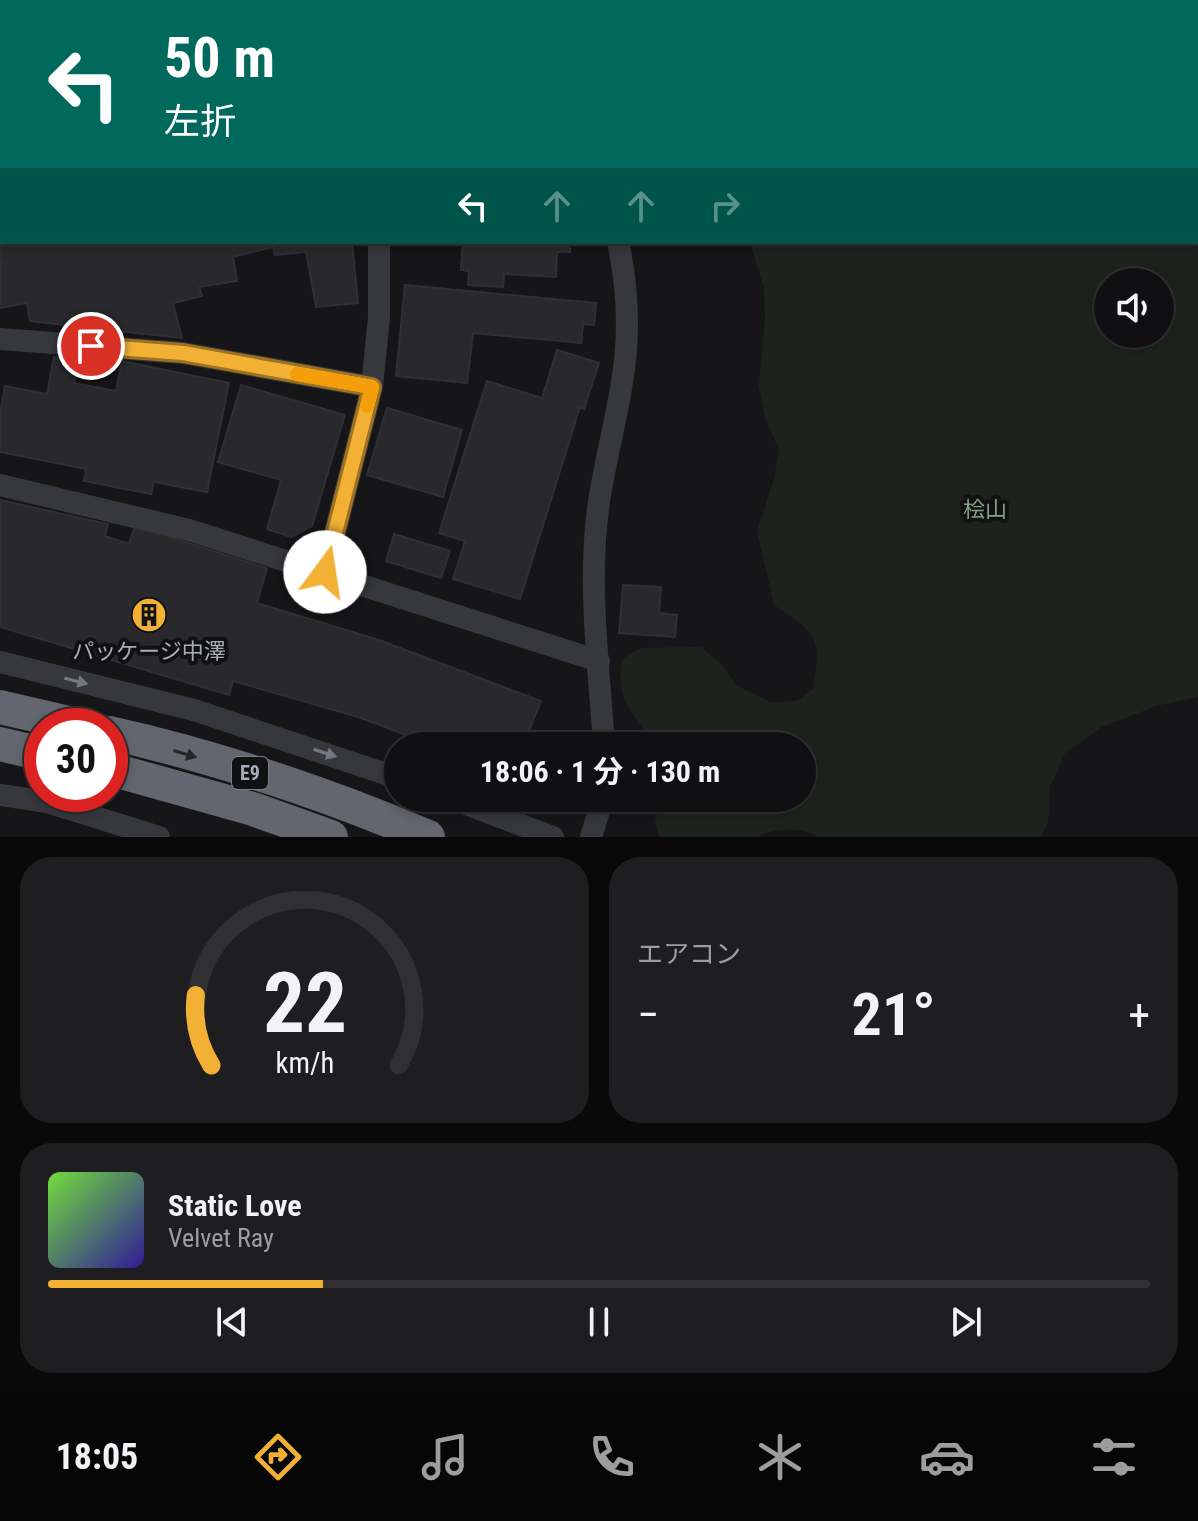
<!DOCTYPE html>
<html lang="ja">
<head>
<meta charset="utf-8">
<style>
  body { margin:0; font-family:"Roboto Condensed","Noto Sans JP",sans-serif; background:#1e1e20; color:#f1f3f6; height:100vh; display:flex; flex-direction:column; font-size:30px; white-space:nowrap }
  * { box-sizing:border-box; margin:0 }
  p { font-size:26px; color:#9c9d9f }
  .icon { flex:none; width:44px; height:44px; fill:none; stroke:currentColor; stroke-width:2; stroke-linecap:round; stroke-linejoin:round }
  .map { position:relative; height:837px; overflow:hidden }
  .side { display:flex; flex-direction:column; gap:20px; padding:20px; background:#09090a; flex:1 }
  .side>* { flex:none }
  .hud { position:absolute; left:0px; top:0px; width:1198px; height:244px; box-shadow:0 4px 12px #0003,0 0 0 2px #303032; background:#00695c; color:#fff; overflow:hidden }
  .fabs { position:absolute; left:1094px; top:268px; display:grid; gap:16px }
  .fabs a { display:grid; place-items:center; width:80px; height:80px; border-radius:50%; background:#101012; box-shadow:0 4px 12px #0003,0 0 0 2px #303032; font-size:40px }
  .speed { position:absolute; left:24px; top:708px; display:flex; gap:16px; font-size:40px; font-weight:700; text-align:center }
  .speed>* { display:grid; place-content:center; width:104px; height:104px; border-radius:50%; background:#101012; box-shadow:0 4px 12px #0003,0 0 0 2px #303032; line-height:1 }
  .speed .limit { border:12px solid #d22; background:#fff; color:#111 }
  .pin { position:absolute; display:grid; place-items:center; width:68px; height:68px; color:#fff; margin:-34px; border:4px solid #fff; border-radius:50%; box-shadow:0 2px 8px #0007 }
  .me { position:absolute; width:88px; margin:-44px; rotate:14deg; stroke-linejoin:round; filter:drop-shadow(0 0 6px #0008) }
  .turn { display:flex; align-items:center; gap:28px; height:168px; padding:0 32px; font-size:36px }
  .turn .icon { width:104px; height:104px; stroke-width:2.5 }
  .turn b { display:block; font-size:56px; line-height:68px }
  .lanes { display:flex; align-items:center; height:76px; padding:0 32px; background:#0003; justify-content:center; gap:40px; direction:ltr }
  .lanes .off { opacity:.35 }
  .big { font-size:60px; font-weight:700; line-height:1.1 }
  .side .widget { flex:1; display:flex; flex-direction:column; justify-content:center; gap:12px; min-width:0; padding:0 28px; border-radius:32px; background:#1e1e20 }
  .side .dial { align-items:center; gap:0 }
  .dial svg { height:208px; overflow:visible; fill:none; stroke:#303032; stroke-width:7; stroke-linecap:round; text-anchor:middle }
  .dial text { fill:#f1f3f6; stroke:none }
  .song { display:flex; align-items:center; gap:24px }
  .cover { width:96px; height:96px; border-radius:12px; background:linear-gradient(135deg,hsl(100 70% 55%),hsl(250 70% 35%)) }
  .played { height:8px; border-radius:4px; background:linear-gradient(90deg,#f2b134 25%,#303032 25%) }
  .keys { display:flex; justify-content:space-around; direction:ltr }
  .heat { display:flex; justify-content:space-between; align-items:center; font-size:44px; direction:ltr }
  .side .tiles { flex:1; display:grid; gap:20px; grid-template-columns:1fr 1fr }
  .widget:last-child { grid-column:span 2 }
  .trip { position:absolute; left:384px; top:732px; width:432px; height:80px; border-radius:40px; background:#101012; box-shadow:0 4px 12px #0003,0 0 0 2px #303032; font-weight:700; line-height:80px; text-align:center }
  .menu { display:flex; height:128px; justify-content:space-around; align-items:center; background:#060607; color:#9c9d9f }
  .menu .icon { width:56px; height:56px }
  .menu .active { color:#f2b134 }
  .menu b { font-size:36px; color:#f1f3f6 }
  .map>svg:first-child { display:block }
</style>
</head>
<body>
<div class="map">
<svg width="1198" height="837" viewBox="0 0 1198 837">
  <rect width="100%" height="100%" fill="#161618"/>
  <path fill="#1c231d" fill-rule="evenodd" d="M557,0h641v697l-42,9 -54,21 -37,26 -15,34 -2,35 -7,15h-223c-13,-10 -46,-9 -60,0h-98l-5,-15 6,-24h141v-52h-148c-20,-36 -39,-40 -32,-87l19,-11 60,-1 20,17 16,22 34,16 26,-1 16,-12c9,-53 4,-55 -39,-84l-17,-74 17,-52 5,-29 -14,-32 -6,-32 6,-68 -1,-30 -14,-46h446v-240zM1108,282h52v52h-52z"/>
  <path fill="#29292c" stroke="#303034" stroke-width="2" d="M0,0h118l1,2h-117l-2,62z
    M142,0h75l1,2h-75z
    M239,0h62l1,2h-67z
    M2,214v28h350l6,61 -42,4 -10,-55 -31,3 -2,-8 -40,10 4,24 -38,6 3,9 -29,7 9,35 -152,-17 -3,-18 -27,5z
    M463,242h107v10h-13l-1,25 -52,-3 -1,13 -35,-2 1,-14 -8,-1z
    M405,285l191,18 -2,22 -11,-1 -2,19 -108,-10 -6,50 -71,-7z
    M557,350l42,13 -15,46 -4,-2 -60,192 -67,-20 12,-38 -26,-8 48,-152 55,17z
    M54,357l25,5 -5,21 42,8 6,-30 107,22 -22,109 -53,-10 -3,12 -67,-13 2,-12 -86,-17v-38l5,-28 42,8z
    M241,385l104,30 -33,111 -21,11 -24,-8 14,-49 -63,-18z
    M387,408l75,22 -19,67 -76,-22z
    M0,500l108,24 -3,12 24,8 6,-18 132,42 -10,35 122,37 162,61 -18,45h-87l-78,-29 -125,-36 -4,14 -229,-68z
    M394,534l56,17 -9,27 -55,-17z
    M623,585l38,2 -2,26 18,2 -2,22 -56,-4z"/>
  <g fill="none" stroke-linecap="round" stroke-linejoin="round">
    <path stroke="#37383d" stroke-width="22" d="M321,0l1,2
      M506,0l1,2
      M0,118l2,4
      M0,159h2
      M0,339l183,14 189,34
      M0,485l189,45 410,131
      M325,572l47,-185 7,-70v-75
      M0,662l194,48 204,68
      M604,746c-5,-80 -17,-164 -5,-244 6,-41 17,-80 23,-120 8,-47 6,-94 -4,-140
      M0,795l47,7 112,35
      M450,798l103,39
      M591,837l12,-39"/>
    <path stroke="#63666e" stroke-width="34" d="M0,707l82,19
      M110,733c104,23 220,62 318,104
      M0,744l42,10
      M110,769l143,40 78,28"/>
  </g>
  <defs><path id="oneway-solid" d="M-6-.8H1V-3.2L6.5 0L1 3.2V.8H-6Z" transform="scale(2)"/></defs>
  <g fill="#757881">
    <use href="#oneway-solid" transform="translate(76 681) rotate(14)"/>
    <use href="#oneway-solid" transform="translate(325 753) rotate(18)"/>
  </g>
  <use fill="#26262a" href="#oneway-solid" transform="translate(185 754) rotate(17)"/>
  <g fill="none" stroke-linecap="round" stroke-linejoin="round">
    <defs>
      <path id="route" d="M91,346l92,7 189,34 -47,185"/>
    </defs>
    <use href="#route" stroke="#9d7322" stroke-width="20"/>
    <use href="#route" stroke="#f2b134" stroke-width="14"/>
    <path stroke="#f59e0b" stroke-width="14" d="M297,374l75,13 -5,19"/>
  </g>
  <defs>
    <symbol id="building-disc" viewBox="-11 -11 22 22"><circle r="9.5" fill="#f2b134" stroke="#111113"/><path d="M-4-6H4V6H1V3H-1V6H-4ZM-2.5-4.3h1.7v1.8h-1.7ZM.8-4.3h1.7v1.8H.8ZM-2.5-1h1.7V.8h-1.7ZM.8-1h1.7V.8H.8Z" fill="#111"/></symbol>
  </defs>
  <g fill-rule="evenodd">
    <use href="#building-disc" x="129" y="595" width="40" height="40"/>
  </g>
  <g text-anchor="middle" stroke-width="8" stroke-linejoin="round" paint-order="stroke">
    <rect fill="#111113" stroke="#7b7e86" stroke-width="2" x="232" y="757" width="36" height="32" rx="6"/>
    <g font-size="20" font-weight="bold" fill="#a8adb8">
      <text x="250" y="780">E9</text>
    </g>
    <g font-size="22" fill="#7fa381" stroke="#111113">
      <text x="985" y="517">桧山</text>
    </g>
    <g font-size="22" fill="#a8adb8" stroke="#111113">
      <text x="149" y="659">パッケージ中澤</text>
    </g>
  </g>
</svg>
<div class="fabs">
<a><svg class="icon" aria-label="sound" viewBox="0 0 24 24"><path d="M4 9h4l5-4v14l-5-4H4zM17 9q2 3 0 6"/></svg></a>
</div>
<div class="speed"><div class="limit">30</div></div>
<div class="pin" style="left:91px;top:346px;background:#d93025"><svg class="icon" aria-label="arrive" viewBox="0 0 24 24"><path d="M6 21V4h12l-3 4 3 4H6"/></svg></div>
<svg class="me" style="left:325px;top:572px" viewBox="-20 -20 40 40"><circle r="19" fill="#fff"/><path d="M0-13L10 11 0 6-10 11z" fill="#f2b134"/></svg>
<div class="trip">18:06 · 1 分 · 130 m</div>
<div class="hud">
<div class="turn"><svg class="icon" aria-label="left" viewBox="0 0 24 24"><path d="M17 20v-9H6M10 6l-5 5 5 5"/></svg><div><b>50 m</b>左折</div></div>
<div class="lanes"><svg class="icon" aria-label="left" viewBox="0 0 24 24"><path d="M17 20v-9H6M10 6l-5 5 5 5"/></svg><svg class="icon off" aria-label="ahead" viewBox="0 0 24 24"><path d="M12 20V5M6 11l6-6 6 6"/></svg><svg class="icon off" aria-label="ahead" viewBox="0 0 24 24"><path d="M12 20V5M6 11l6-6 6 6"/></svg><svg class="icon off" aria-label="right" viewBox="0 0 24 24"><path d="M7 20v-9h11M14 6l5 5-5 5"/></svg></div>
</div>
</div>
<section class="side">
<div class="tiles">
<div class="widget dial"><svg viewBox="0 0 100 80">
<path d="M14 69A42 42 0 1 1 86 69"/>
<path d="M14 69A42 42 0 0 1 8 42" stroke="#f2b134"/>
<text x="50" y="56" font-size="32" font-weight="700">22</text>
<text x="50" y="72" font-size="11">km/h</text>
</svg></div>
<div class="widget"><p>エアコン</p>
<div class="heat"><a>−</a><b class="big">21°</b><a>+</a></div>
</div>
<div class="widget">
<div class="song"><i class="cover"></i><div><b>Static Love</b><p>Velvet Ray</p></div></div>
<div class="played"></div>
<div class="keys"><svg class="icon" aria-label="previous" viewBox="0 0 24 24"><path d="M18 5L8 12l10 7zM5 5v14"/></svg><svg class="icon" aria-label="pause" viewBox="0 0 24 24"><path d="M8 5v14M16 5v14"/></svg><svg class="icon" aria-label="next" viewBox="0 0 24 24"><path d="M6 5l10 7-10 7zM19 5v14"/></svg></div>
</div>
</div>
</section>
<nav class="menu">
<b>18:05</b>
<svg class="icon active" aria-label="directions" viewBox="0 0 24 24"><path d="M12 3l9 9-9 9-9-9zM9 14v-3h6M13 9l2 2-2 2"/></svg>
<svg class="icon" aria-label="music" viewBox="0 0 24 24"><path d="M9 18V5l10-2v13"/><circle cx="6" cy="18" r="3"/><circle cx="16" cy="16" r="3"/></svg>
<svg class="icon" aria-label="phone" viewBox="0 0 24 24"><path d="M5 4h4l2 5-3 2q2 4 5 5l2-3 5 2v4C11 20 4 13 5 4z"/></svg>
<svg class="icon" aria-label="climate" viewBox="0 0 24 24"><path d="M12 3v18M4 7l16 10M4 17L20 7"/></svg>
<svg class="icon" aria-label="car" viewBox="0 0 24 24"><path d="M5 17H2v-5l4-1 3-4h7l3 4 3 1v5h-3M9 17h6M6 11h13"/><circle cx="7" cy="17" r="2"/><circle cx="17" cy="17" r="2"/></svg>
<svg class="icon" aria-label="filters" viewBox="0 0 24 24"><path d="M4 7h16M4 17h16"/><circle cx="9" cy="7" r="2"/><circle cx="15" cy="17" r="2"/></svg>
</nav>
</body>
</html>
